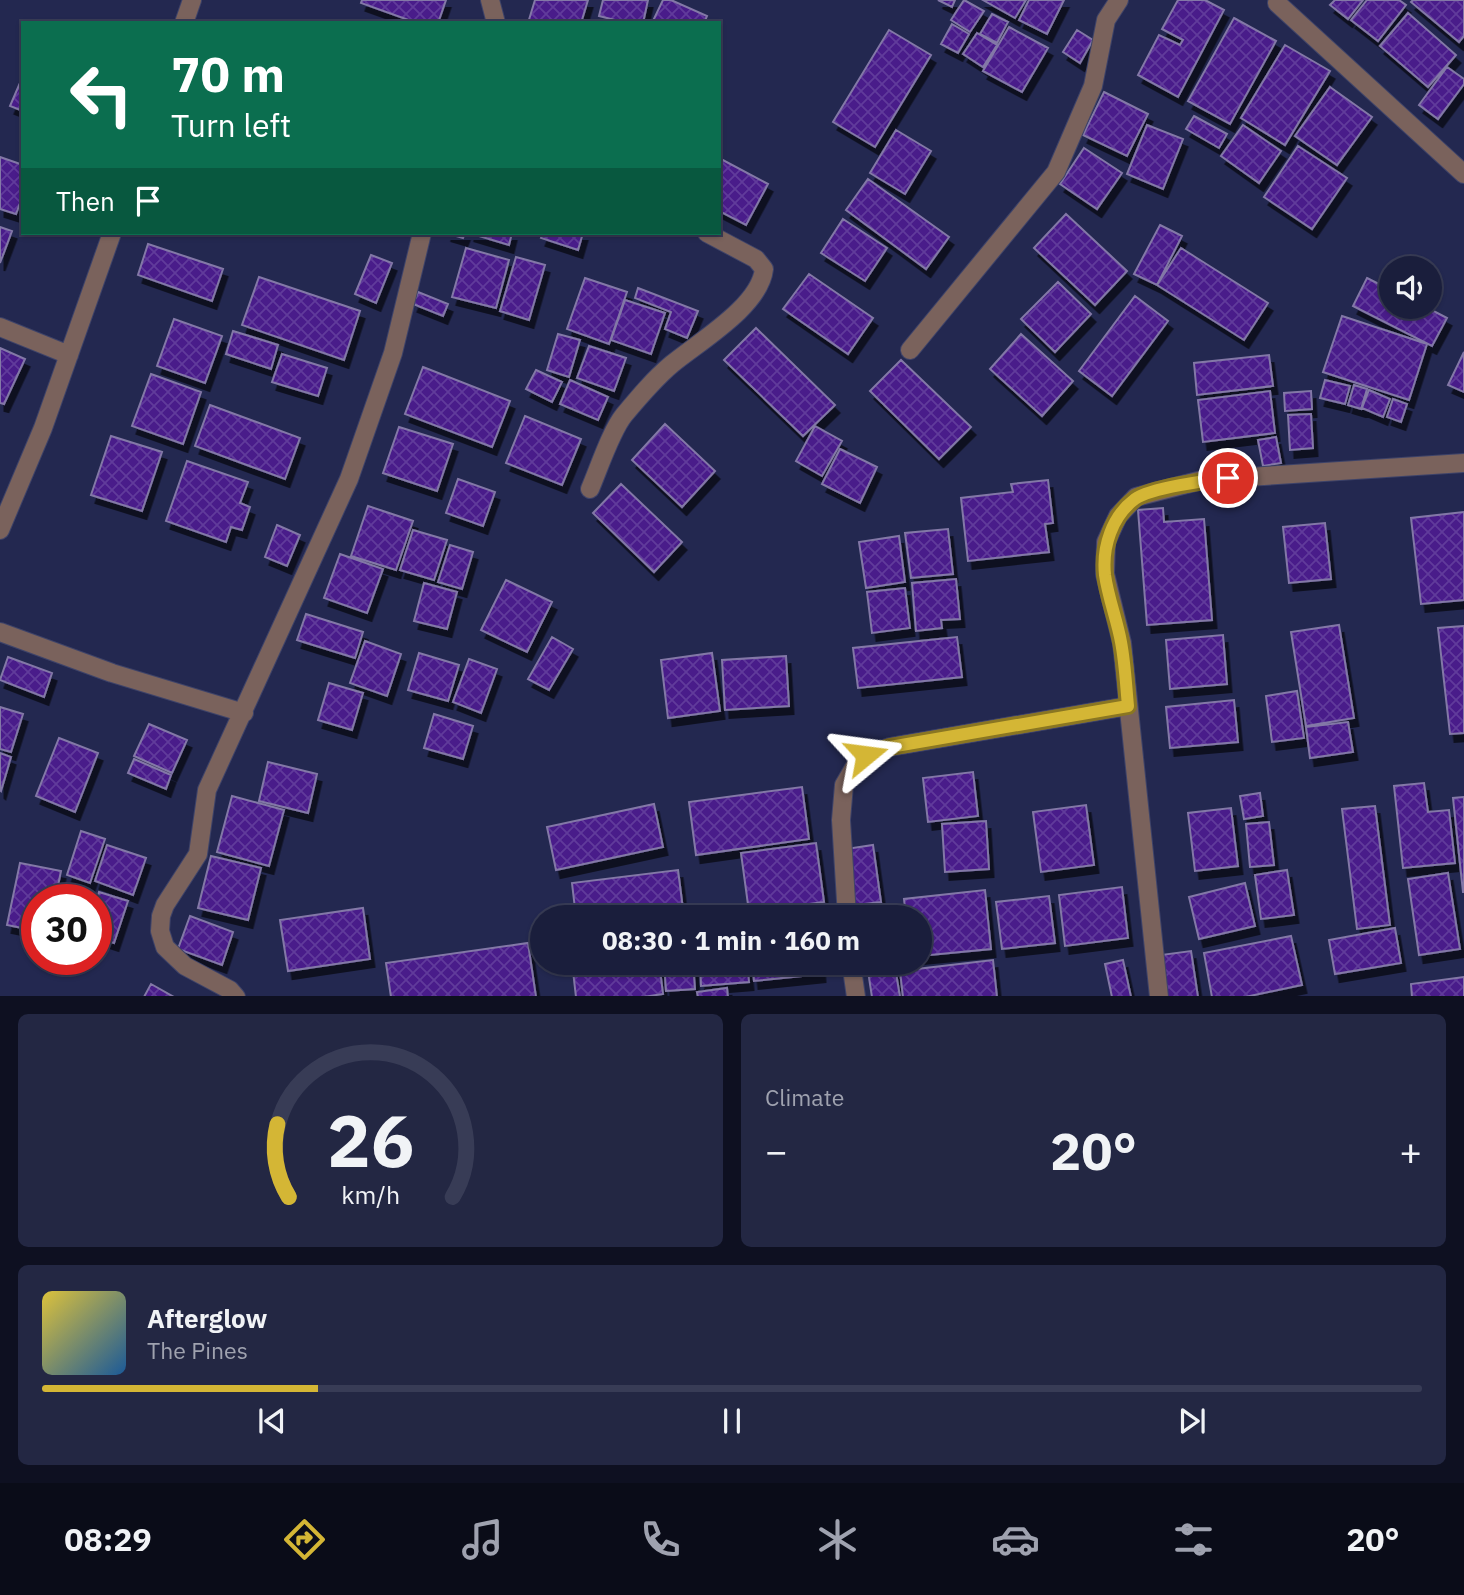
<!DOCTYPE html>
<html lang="en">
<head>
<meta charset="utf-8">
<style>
  body { margin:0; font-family:"IBM Plex Sans",sans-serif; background:#232743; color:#f1f3f6; height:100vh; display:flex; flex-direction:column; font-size:26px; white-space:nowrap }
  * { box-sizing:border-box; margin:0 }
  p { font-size:23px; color:#9fa2af }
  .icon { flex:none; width:38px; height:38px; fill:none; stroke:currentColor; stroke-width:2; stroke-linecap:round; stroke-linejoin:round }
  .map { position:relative; height:996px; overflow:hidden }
  .drawer { display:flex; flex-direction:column; gap:18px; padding:18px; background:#0e1021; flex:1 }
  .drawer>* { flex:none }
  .banner { position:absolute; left:21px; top:21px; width:700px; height:214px; border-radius:0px; box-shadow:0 2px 5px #0004,0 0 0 2px #383c56; background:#0b6e4f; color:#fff; overflow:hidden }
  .controls { position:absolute; left:1379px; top:256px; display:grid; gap:14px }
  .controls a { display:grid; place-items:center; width:63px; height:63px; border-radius:50%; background:#1a1e3c; box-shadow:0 2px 5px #0004,0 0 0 2px #383c56; font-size:35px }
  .speed { position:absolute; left:21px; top:884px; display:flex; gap:14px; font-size:35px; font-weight:700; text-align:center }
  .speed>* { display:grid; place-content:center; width:91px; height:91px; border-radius:50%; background:#1a1e3c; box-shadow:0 2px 5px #0004,0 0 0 2px #383c56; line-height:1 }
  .speed .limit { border:10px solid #d22; background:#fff; color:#111 }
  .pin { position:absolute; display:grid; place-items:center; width:60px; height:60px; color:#fff; margin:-30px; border:4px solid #fff; border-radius:50%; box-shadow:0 2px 7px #0007 }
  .me { position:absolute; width:77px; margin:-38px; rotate:74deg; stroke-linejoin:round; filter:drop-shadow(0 0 5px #0008) }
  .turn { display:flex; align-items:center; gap:24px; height:147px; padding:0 35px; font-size:32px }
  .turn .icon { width:91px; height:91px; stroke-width:2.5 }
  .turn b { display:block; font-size:49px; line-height:60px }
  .then { display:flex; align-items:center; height:66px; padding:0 35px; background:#0003; gap:14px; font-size:26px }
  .big { font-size:52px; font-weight:800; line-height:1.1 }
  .drawer .tile { flex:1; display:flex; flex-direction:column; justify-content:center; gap:10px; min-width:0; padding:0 24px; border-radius:10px; background:#232743 }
  .drawer .dial { align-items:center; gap:0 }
  .dial svg { height:182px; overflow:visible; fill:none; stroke:#383c56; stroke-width:7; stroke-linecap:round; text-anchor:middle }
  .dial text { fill:#f1f3f6; stroke:none }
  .song { display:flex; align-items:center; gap:21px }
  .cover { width:84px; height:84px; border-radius:10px; background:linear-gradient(135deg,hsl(50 70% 55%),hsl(210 70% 35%)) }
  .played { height:7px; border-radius:4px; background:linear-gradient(90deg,#d4b635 20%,#383c56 20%) }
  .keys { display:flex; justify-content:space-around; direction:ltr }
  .heat { display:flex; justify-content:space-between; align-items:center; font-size:38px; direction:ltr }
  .drawer .tiles { flex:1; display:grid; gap:18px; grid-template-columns:1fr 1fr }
  .tile:last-child { grid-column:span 2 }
  .trip { position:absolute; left:530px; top:905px; width:402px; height:70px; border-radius:35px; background:#1a1e3c; box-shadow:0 2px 5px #0004,0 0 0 2px #383c56; font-weight:800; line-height:70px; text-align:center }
  .tab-bar { display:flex; height:112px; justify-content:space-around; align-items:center; background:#0a0c18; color:#9fa2af }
  .tab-bar .icon { width:49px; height:49px }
  .tab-bar .active { color:#d4b635 }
  .tab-bar b { font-size:32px; color:#f1f3f6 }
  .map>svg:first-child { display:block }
</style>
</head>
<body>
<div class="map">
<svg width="1464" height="997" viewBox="0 0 1464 997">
  <defs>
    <pattern id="building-cross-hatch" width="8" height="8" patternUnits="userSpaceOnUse" patternTransform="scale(1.75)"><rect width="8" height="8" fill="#481b8a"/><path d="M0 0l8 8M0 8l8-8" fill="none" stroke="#613b9b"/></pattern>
    <filter id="shadow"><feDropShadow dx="4.5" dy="8" stdDeviation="0" flood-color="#0009"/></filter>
  </defs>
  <rect width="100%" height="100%" fill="#232850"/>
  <path fill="url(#building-cross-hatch)" stroke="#8378a7" stroke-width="2" filter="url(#shadow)" d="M362,0h84l-8,23h-21l-56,-20z
    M535,0h53l-7,23h-53z
    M603,0h45l-5,23h-16l-28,-7z
    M663,0h8l36,16 -3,7h-52z
    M938,0h17l-3,7z
    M964,0l20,11 -14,21 -19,-12z
    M983,0h43l-11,18z
    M1029,0h35l-17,34 -28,-14z
    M1178,0h27l19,10 -46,87 -40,-22 21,-40 21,10 3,-5 -21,-11z
    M1335,0h28l-15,19 -18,-14z
    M1367,0h32l7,5 -28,36 -27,-21z
    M1413,0h51v36l-5,6 -48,-40z
    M1408,13l48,42 -28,32 -48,-41z
    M992,14l16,8 -11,21 -17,-9z
    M1234,18l42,23 -46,83 -42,-23z
    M952,24l17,10 -11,19 -17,-9z
    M1009,27l39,21 -26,44 -39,-21z
    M889,30l42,25 -56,92 -42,-25z
    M1077,30l16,10 -13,23 -17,-11z
    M977,33l20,12 -14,22 -20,-13z
    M1285,45l45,26 -45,74 -44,-27z
    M1447,67l17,12v5l-26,35 -19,-14z
    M23,76v35l-13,-5z
    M1330,87l42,30 -35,48 -42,-29z
    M1104,92l44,22 -21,42 -44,-21z
    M1194,116l33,18 -8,14 -33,-19z
    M1147,125l36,14 -20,50 -36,-15z
    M1243,125l38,26 -22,32 -38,-27z
    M896,130l35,21 -26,43 -35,-21z
    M1298,146l49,32 -35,51 -48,-32z
    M1084,148l38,25 -25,36 -37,-25z
    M0,157l23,8v30l-7,19 -16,-5z
    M719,158l49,26 -22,41 -27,-14z
    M868,179l81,58 -23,32 -80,-59z
    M1066,214l61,57 -32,34 -61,-57z
    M843,219l44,29 -22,33 -44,-28z
    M1160,225l22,11 -25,49 -23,-11z
    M0,227l12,4 -12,32z
    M446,233h19l-2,5z
    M469,233h43l-3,12z
    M543,233h40l-5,17 -37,-12z
    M148,244l75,25 -11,32 -74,-26z
    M466,248l43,12 -13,48 -44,-11z
    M1181,248l87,55 -24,37 -87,-55z
    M371,255l21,8 -16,40 -21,-9z
    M516,257l29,8 -16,55 -29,-9z
    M809,274l64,44 -25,36 -65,-45z
    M259,277l101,34 -16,49 -102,-35z
    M585,278l42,14 -18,52 -42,-15z
    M1367,278l24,12v16h33l23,12 -15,28 -79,-40z
    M1058,282l33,32 -36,38 -34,-33z
    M638,288l60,23 -11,27 -22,-9 6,-17 -36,-14z
    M418,292l30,12 -5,12 -30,-12z
    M1135,296l33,25 -56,75 -33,-25z
    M625,300l40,13 -14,41 -40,-14z
    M1342,316l85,28 -18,56 -86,-28z
    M174,319l48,17 -17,47 -48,-17z
    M756,328l79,77 -32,31 -79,-76z
    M233,331l45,14 -7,24 -45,-15z
    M558,334l22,6 -11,37 -22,-7z
    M1021,334l52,47 -31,35 -52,-47z
    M589,346l37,12 -12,33 -37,-13z
    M0,348l25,11 -21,45 -4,-1z
    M1464,352v40l-16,-7z
    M282,354l45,14 -9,28 -46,-14z
    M1269,355l4,31 -76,9 -3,-32z
    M901,360l70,67 -32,32 -69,-68z
    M423,367l87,34 -18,46 -87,-33z
    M536,370l26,12 -10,20 -26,-13z
    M151,374l50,18 -18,52 -51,-18z
    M570,380l38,17 -10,23 -38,-16z
    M1325,380l25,6 -5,18 -25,-6z
    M1354,385l13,4 -6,20 -13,-4z
    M1369,390l21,9 -7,18 -21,-9z
    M1270,391l5,42 -72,9 -5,-42z
    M1311,391l1,18 -27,2 -1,-18z
    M1393,399l14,5 -6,18 -14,-5z
    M210,405l90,33 -15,41 -90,-33z
    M1311,414l2,34 -23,2 -2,-35z
    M525,416l56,23 -19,46 -56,-22z
    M665,424l50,47 -33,36 -50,-47z
    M815,426l27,15 -20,35 -26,-15z
    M399,427l54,17 -16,47 -54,-18z
    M111,436l51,16 -20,59 -51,-16z
    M1276,437l5,26 -18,3 -5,-26z
    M840,449l37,18 -17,36 -38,-19z
    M187,461l61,21 -8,21 10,4 -8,23 -11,-3 -5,15 -60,-21z
    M458,479l37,13 -12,34 -37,-13z
    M1048,480l5,43 -8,1 4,28 -81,9 -7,-63 52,-6 -2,-8z
    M621,484l61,58 -28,30 -61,-59z
    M368,506l45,15 -17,49 -45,-14z
    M1163,508l1,14 40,-3 8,101 -65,5 -9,-115z
    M1464,512v88l-43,4 -10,-86z
    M1325,523l6,56 -42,4 -6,-56z
    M277,525l23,10 -13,31 -22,-9z
    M948,529l5,45 -42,4 -6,-45z
    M413,530l34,10 -13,40 -34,-10z
    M899,536l6,46 -39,6 -7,-46z
    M450,545l23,7 -11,37 -24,-7z
    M340,554l43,15 -16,44 -43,-15z
    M956,579l4,40 -19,1 1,8 -26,3 -4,-48z
    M506,580l46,22 -25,50 -46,-22z
    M424,583l33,9 -10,37 -33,-8z
    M905,588l5,40 -38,5 -5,-41z
    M306,614l57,18 -8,26 -58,-18z
    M1339,625l15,93 -48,8 -15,-94z
    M1464,626v107l-14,1 -12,-106z
    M1223,635l4,49 -57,5 -4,-49z
    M552,637l21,12 -24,41 -21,-11z
    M957,637l5,40 -104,11 -5,-40z
    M365,641l36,13 -14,42 -37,-13z
    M419,653l40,12 -11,36 -40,-11z
    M712,653l8,58 -52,7 -7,-58z
    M786,656l3,50 -64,4 -3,-50z
    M8,657l44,16 -8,24 -44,-17z
    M469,659l28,10 -16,44 -28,-11z
    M329,683l34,10 -11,37 -34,-10z
    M1297,691l7,47 -32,4 -6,-46z
    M1234,700l4,42 -68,6 -4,-41z
    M0,707l23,7 -12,38 -11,-3z
    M434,714l39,12 -10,33 -39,-11z
    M1348,722l5,30 -43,6 -4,-31z
    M149,724l38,16 -15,33 -38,-17z
    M59,738l39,15 -23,59 -39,-16z
    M0,753l11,4 -10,34 -1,-1z
    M134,759l37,16 -5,14 -38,-16z
    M268,762l49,12 -9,39 -49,-12z
    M973,772l5,44 -50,6 -5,-44z
    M1424,783l4,29 21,-2 6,53 -52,5 -9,-82z
    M802,787l7,52 -113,16 -7,-53z
    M1260,793l3,23 -19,3 -4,-23z
    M232,796l52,14 -15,56 -52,-14z
    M1464,797v95h-1l-10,-94z
    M654,804l9,43 -107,23 -9,-43z
    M1086,805l8,60 -53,7 -8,-60z
    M1375,806l15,119 -33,4 -15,-120z
    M1231,808l7,58 -43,5 -7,-58z
    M986,821l3,48 -44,3 -3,-48z
    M1269,822l5,43 -24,2 -4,-43z
    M81,831l24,8 -15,44 -23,-8z
    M816,843l8,59 -75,10 -8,-59z
    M107,845l39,13 -13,37 -38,-14z
    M873,845l8,57 -26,3 -9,-56z
    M211,856l50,12 -13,52 -50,-12z
    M20,863l41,8 -6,29h-18v31l-30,-6z
    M678,870l6,47h-108l-4,-34z
    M1287,870l7,45 -33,4 -6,-44z
    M1448,873l12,76 -41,6 -11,-76z
    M1245,883l10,43 -56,13 -10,-42z
    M69,886l25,10 -1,4h-30z
    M1122,887l6,51 -63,8 -6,-51z
    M985,890l6,59 -71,7v-39h-14l-2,-18z
    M99,892l29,9 -14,42 -18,-6v-36z
    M1049,896l6,47 -53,6 -6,-47z
    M363,908l7,51 -82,12 -8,-51z
    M814,911l1,6h-59z
    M190,916l43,16 -11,33 -44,-16z
    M1395,928l6,35 -66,11 -6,-34z
    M1291,936l11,49 -57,12h-33l-8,-44z
    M528,943l8,54h-145l-5,-34z
    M1191,951l7,46h-31l-6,-42z
    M993,960l4,37h-94l-3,-26z
    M1123,960l8,37h-19l-7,-33z
    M572,962h87l4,32 -20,3h-67z
    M664,962h29l2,27 -29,2z
    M700,962h47l2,20 -48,4z
    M752,962h68l1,12 -67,7z
    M895,967l5,30h-28l-4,-26z
    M1464,977v20h-52l-1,-13z
    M151,984l23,13h-30z
    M727,988l1,9h-30l-1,-5z"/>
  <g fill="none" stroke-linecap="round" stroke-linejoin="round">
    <defs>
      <path id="minor" d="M490,0l6,23
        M1277,3l187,171
        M184,23l8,-23
        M0,327l69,28
        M910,350l146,-178 37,-86 13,-66 13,-20
        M590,489c9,-21 21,-58 34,-74 15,-18 30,-36 48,-51 28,-23 88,-58 92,-95l-8,-10 -49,-26
        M0,530l43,-102 69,-195
        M0,632l112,41 132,40
        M847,917l-6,-97 3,-35 11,-19 11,-11 24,-8 238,-41
        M851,962l5,35
        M236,997l-6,-7 -45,-24 -20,-19 -5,-16 1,-15 4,-11 33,-51 9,-64 142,-311 44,-126 29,-120
        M1159,997l-37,-354 -17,-69 1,-32 12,-26 18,-19 66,-17 262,-17"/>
    </defs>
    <use href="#minor" stroke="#3e4369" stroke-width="20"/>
    <use href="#minor" stroke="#7a625c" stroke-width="18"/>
  </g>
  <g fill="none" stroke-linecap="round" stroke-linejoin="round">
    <defs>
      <path id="route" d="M866,755l24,-8 238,-41c-2,-21 -3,-43 -7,-64 -4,-22 -13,-45 -16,-67 -3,-28 7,-59 30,-76 15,-11 74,-19 93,-21"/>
    </defs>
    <use href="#route" stroke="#8a7622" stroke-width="18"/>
    <use href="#route" stroke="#d4b635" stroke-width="12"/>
  </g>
</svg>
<div class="controls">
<a><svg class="icon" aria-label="sound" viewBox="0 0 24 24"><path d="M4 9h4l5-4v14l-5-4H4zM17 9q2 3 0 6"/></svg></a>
</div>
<div class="speed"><div class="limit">30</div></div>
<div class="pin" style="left:1228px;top:478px;background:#d93025"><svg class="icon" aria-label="arrive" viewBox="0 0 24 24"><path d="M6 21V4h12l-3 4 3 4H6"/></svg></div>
<svg class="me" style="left:866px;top:755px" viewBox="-20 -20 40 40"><path d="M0-17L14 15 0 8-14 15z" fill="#d4b635" stroke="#fff" stroke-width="4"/></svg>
<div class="trip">08:30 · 1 min · 160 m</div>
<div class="banner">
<div class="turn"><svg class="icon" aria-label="left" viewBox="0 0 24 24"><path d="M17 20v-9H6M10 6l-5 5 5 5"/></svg><div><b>70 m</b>Turn left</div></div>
<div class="then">Then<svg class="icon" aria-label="arrive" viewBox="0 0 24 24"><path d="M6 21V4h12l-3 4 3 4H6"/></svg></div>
</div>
</div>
<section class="drawer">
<div class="tiles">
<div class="tile dial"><svg viewBox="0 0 100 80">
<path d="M14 69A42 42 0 1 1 86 69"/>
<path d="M14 69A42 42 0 0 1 9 37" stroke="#d4b635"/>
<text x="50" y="56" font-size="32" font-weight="700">26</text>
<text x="50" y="72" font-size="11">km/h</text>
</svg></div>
<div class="tile"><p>Climate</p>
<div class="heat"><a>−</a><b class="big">20°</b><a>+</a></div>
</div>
<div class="tile">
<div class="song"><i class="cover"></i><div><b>Afterglow</b><p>The Pines</p></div></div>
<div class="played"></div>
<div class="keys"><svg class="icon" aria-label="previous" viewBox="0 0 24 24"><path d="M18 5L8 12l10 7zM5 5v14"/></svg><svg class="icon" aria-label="pause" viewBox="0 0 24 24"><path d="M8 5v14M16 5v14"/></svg><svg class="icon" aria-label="next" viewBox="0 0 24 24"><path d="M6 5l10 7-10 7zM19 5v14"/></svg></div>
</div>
</div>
</section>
<nav class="tab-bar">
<b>08:29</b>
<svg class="icon active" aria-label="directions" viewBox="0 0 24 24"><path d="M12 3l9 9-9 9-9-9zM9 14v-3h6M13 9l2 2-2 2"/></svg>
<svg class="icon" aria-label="music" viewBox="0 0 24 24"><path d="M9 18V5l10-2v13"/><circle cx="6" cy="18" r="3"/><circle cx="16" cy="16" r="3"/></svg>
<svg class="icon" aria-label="phone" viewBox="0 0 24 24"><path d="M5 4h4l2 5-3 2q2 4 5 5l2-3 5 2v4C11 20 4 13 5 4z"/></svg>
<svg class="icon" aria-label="climate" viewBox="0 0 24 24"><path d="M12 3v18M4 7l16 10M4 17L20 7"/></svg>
<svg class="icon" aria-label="car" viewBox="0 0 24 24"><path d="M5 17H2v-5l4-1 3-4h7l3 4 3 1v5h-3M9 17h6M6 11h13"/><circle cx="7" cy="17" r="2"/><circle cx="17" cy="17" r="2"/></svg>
<svg class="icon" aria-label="filters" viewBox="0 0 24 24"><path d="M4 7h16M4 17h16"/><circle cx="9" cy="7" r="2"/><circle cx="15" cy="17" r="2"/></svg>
<b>20°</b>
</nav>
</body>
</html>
